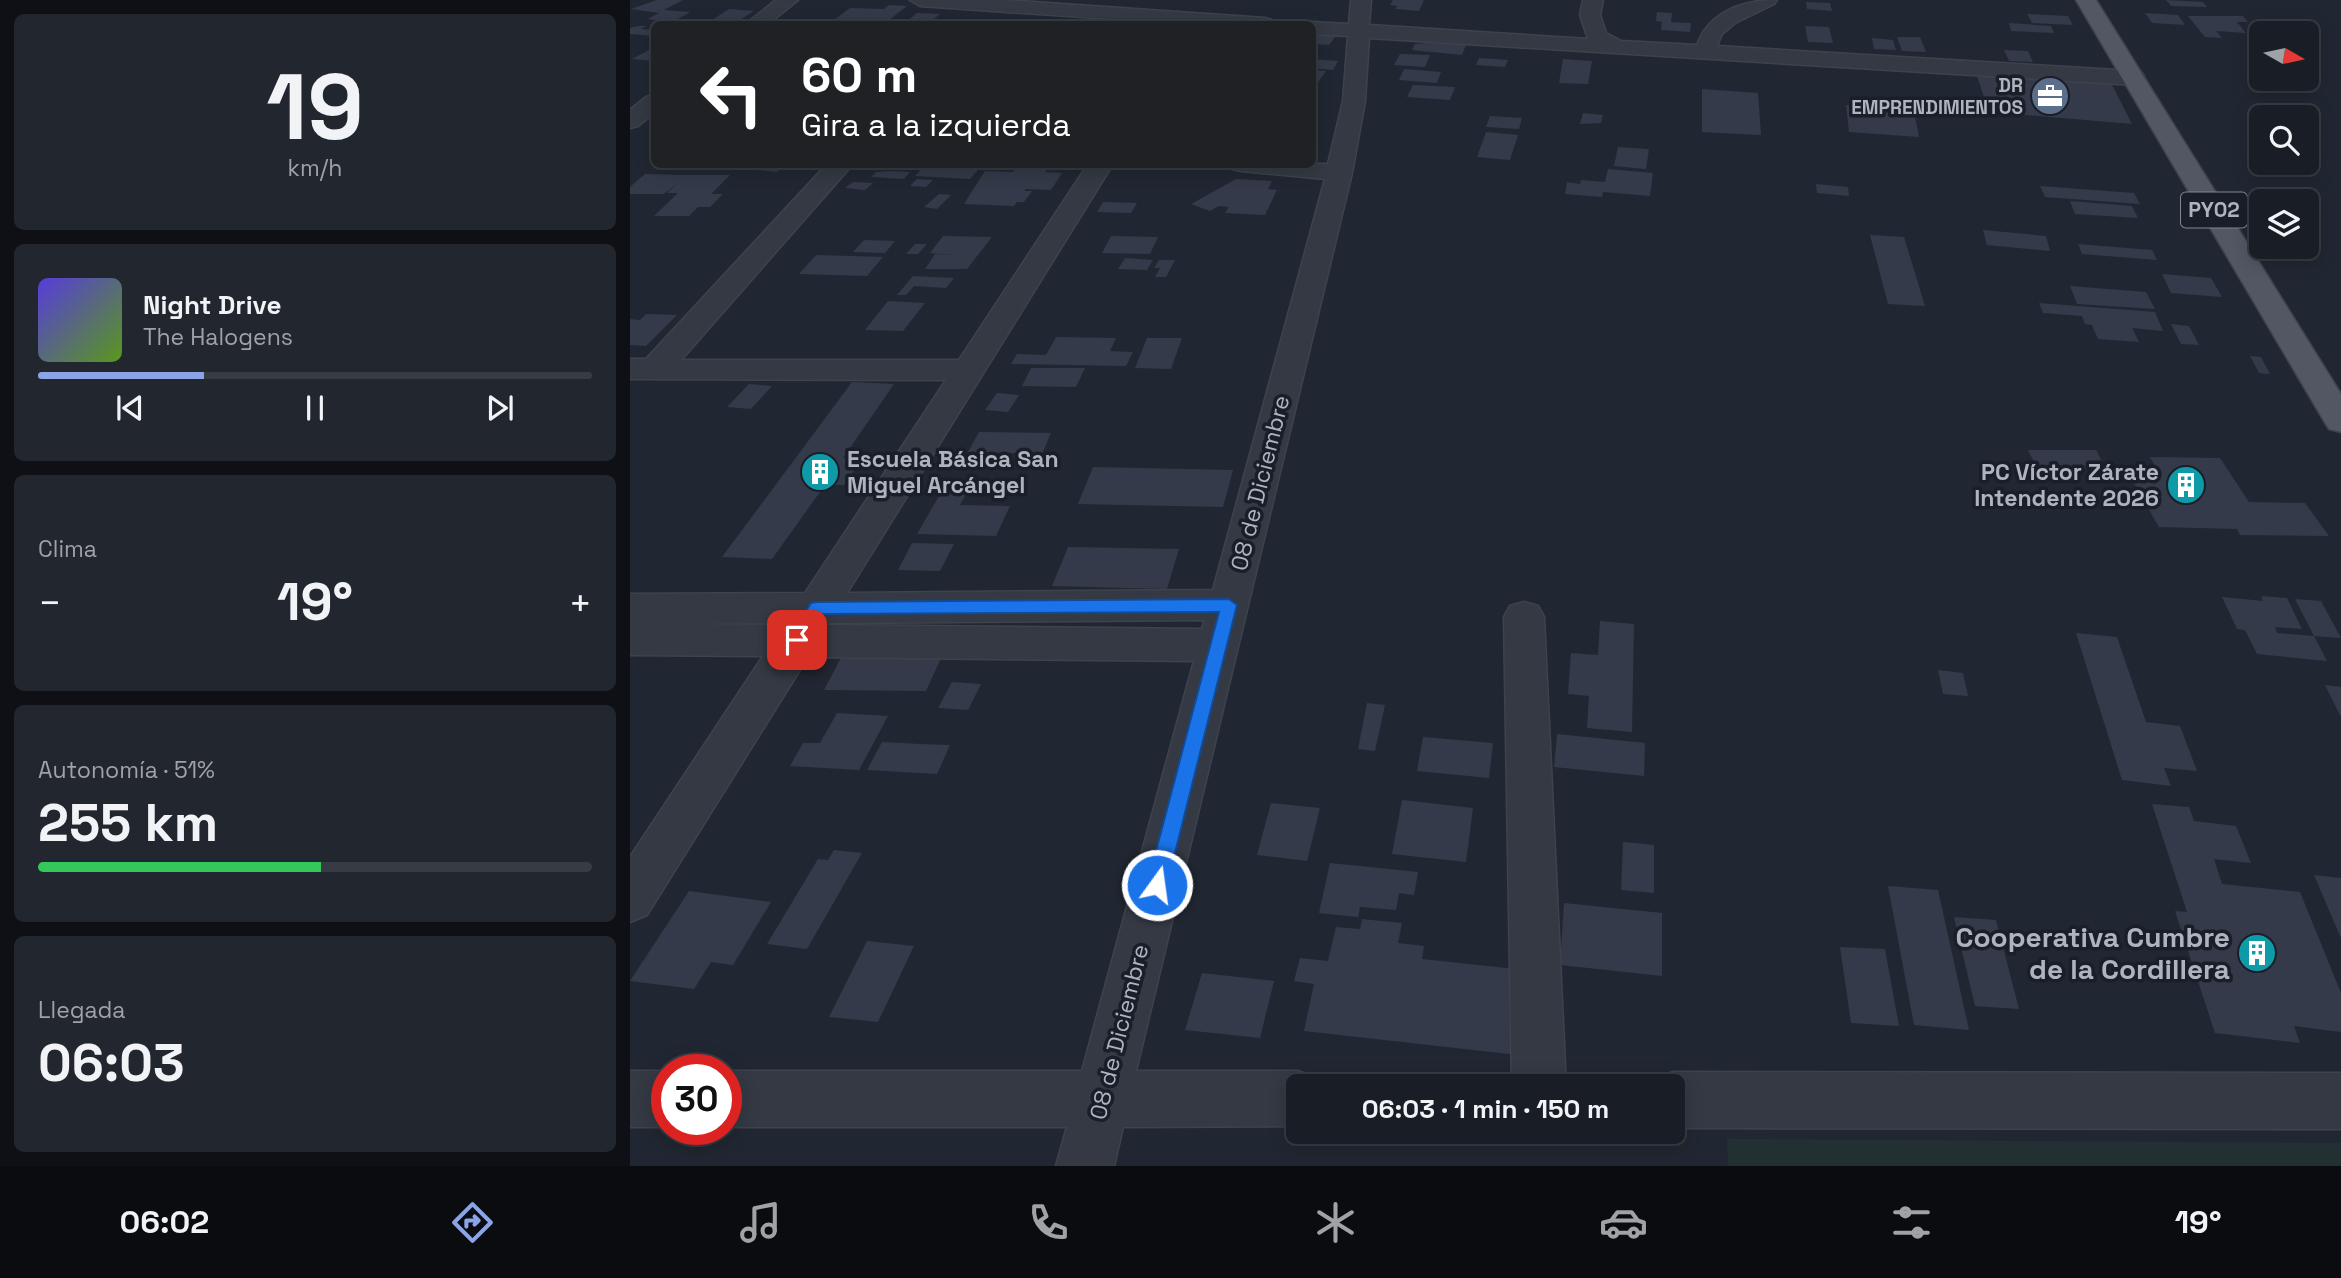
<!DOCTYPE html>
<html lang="es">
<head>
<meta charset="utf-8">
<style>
  body { margin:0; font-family:"Space Grotesk",sans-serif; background:#22262e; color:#f1f3f6; height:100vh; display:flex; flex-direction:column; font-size:26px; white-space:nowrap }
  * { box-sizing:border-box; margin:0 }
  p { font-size:23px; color:#9fa2a7 }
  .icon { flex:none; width:38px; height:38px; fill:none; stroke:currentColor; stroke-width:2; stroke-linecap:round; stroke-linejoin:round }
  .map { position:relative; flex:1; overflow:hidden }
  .sheet { display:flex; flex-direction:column; gap:14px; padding:14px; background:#0e1015; width:630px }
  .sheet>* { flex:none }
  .guide { position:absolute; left:21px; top:21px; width:665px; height:147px; border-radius:10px; box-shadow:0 4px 18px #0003,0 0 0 2px #373b43; background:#202124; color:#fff; overflow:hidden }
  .needle { width:46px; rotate:99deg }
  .controls { position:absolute; left:1619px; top:21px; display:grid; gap:14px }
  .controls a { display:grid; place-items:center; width:70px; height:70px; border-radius:10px; background:#191d26; box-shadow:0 4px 18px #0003,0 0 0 2px #373b43; font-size:35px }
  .speed { position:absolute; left:21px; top:1054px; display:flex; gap:14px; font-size:35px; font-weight:700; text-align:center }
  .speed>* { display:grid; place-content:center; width:91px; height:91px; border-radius:50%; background:#191d26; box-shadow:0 4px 18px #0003,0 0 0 2px #373b43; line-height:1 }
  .speed .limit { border:10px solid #d22; background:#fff; color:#111 }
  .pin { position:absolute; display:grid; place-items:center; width:60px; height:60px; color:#fff; margin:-30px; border-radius:14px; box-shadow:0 4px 10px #0006 }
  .me { position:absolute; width:77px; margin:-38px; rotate:14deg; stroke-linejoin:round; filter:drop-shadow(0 0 5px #0008) }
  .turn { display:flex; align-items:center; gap:24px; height:147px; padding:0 35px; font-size:32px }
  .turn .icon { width:91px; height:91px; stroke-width:2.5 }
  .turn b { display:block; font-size:49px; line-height:60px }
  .big { font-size:52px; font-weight:700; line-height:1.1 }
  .sheet .widget { flex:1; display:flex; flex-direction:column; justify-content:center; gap:10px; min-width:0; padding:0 24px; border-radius:10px; background:#22262e }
  .sheet .dial { align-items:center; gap:0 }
  .dial b { font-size:91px; line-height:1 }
  .song { display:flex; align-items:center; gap:21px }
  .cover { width:84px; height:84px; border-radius:10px; background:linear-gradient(135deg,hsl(250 70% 55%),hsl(90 70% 35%)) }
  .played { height:7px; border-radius:4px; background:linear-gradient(90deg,#8ba4e8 30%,#373b43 30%) }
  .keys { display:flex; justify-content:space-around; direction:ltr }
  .heat { display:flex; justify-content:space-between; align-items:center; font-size:38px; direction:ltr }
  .charge { height:10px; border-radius:5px; background:linear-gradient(90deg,#34c759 51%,#373b43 0) }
  .trip { position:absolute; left:656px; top:1074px; width:399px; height:70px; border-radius:10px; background:#191d26; box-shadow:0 4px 18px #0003,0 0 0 2px #373b43; font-weight:700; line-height:70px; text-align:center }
  .tabs { display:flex; height:112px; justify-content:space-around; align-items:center; background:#0a0c0f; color:#9fa2a7 }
  .tabs .icon { width:49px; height:49px }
  .tabs .on { color:#8ba4e8 }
  .tabs b { font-size:32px; color:#f1f3f6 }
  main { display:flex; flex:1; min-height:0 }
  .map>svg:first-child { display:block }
</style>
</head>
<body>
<main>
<section class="sheet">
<div class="widget dial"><b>19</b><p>km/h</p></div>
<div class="widget">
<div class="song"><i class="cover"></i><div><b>Night Drive</b><p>The Halogens</p></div></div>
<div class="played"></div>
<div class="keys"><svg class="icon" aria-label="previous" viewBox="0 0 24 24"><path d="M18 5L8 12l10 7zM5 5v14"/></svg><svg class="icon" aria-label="pause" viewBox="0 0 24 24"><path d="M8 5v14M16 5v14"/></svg><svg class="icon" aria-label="next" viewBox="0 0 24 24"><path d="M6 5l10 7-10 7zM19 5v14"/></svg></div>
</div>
<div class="widget"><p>Clima</p>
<div class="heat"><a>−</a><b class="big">19°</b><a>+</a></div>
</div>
<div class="widget"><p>Autonomía · 51%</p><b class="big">255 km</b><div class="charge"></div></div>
<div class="widget"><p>Llegada</p><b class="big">06:03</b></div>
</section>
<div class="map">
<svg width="1711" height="1166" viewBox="0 0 1711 1166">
  <rect width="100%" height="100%" fill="#212732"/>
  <path fill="#233033" d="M1097,1139l614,4v23h-613z"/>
  <path fill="#343a49" d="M27,0h26l-19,10 26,2 -19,11 -23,-4 11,-6 -28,-4z
    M763,0h31l-5,11 -24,-2 2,-3 -7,-1z
    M1536,0l37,2 4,5 -36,-1z
    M1176,2l24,1 2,8 -25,-2z
    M259,5l18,1 -23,18 -50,-4 16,-12 34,1z
    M99,9l25,2 -20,13 -25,-2z
    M1027,12l15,1 -1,9 20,1 -1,9 -29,-2 1,-8 -6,-1z
    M287,13l23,1 -11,9 -23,-1z
    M1515,13l33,2 7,10 -33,-2z
    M1397,14l41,2 5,9 -41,-2z
    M1558,16h55l5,6h-11l9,11 -30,-2 6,7 -17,-1z
    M1379,23l42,3 3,7 -43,-2z
    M8,26h8l-5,3 13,1v6l-24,-2v-6z
    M1175,26l24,1 4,16 -25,-1z
    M682,34l24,2 -7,9 -17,-1z
    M1267,37h23l6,15 -24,-1z
    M1242,38l21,2 3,10 -22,-1z
    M796,43l40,2 -4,10 -50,-5 3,-6z
    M19,50h5v11l-22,-2z
    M1374,50l24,1 5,11 -24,-1z
    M770,54l30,1 -5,12 -31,-2z
    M849,58l29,2 -3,7 -29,-2z
    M682,59l26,2 -5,9 -21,-2z
    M933,59l29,2 -4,23 -29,-1z
    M774,69l37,3 -4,11 -38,-3z
    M682,70l14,1 -9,13h-5z
    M1345,70l134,9 23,45 -143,-12z
    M783,85l42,2 -5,13 -43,-3z
    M1072,89l56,4 3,42 -59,-3z
    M1216,105l68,6 5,26 -70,-5z
    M953,113l20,2 -2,8 -21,1z
    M860,116l32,2 -3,11 -33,-2z
    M856,132l32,3 -8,25 -33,-3z
    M988,147l31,2 -3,20 -32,-3z
    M123,164h33l-9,8 -30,-3z
    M296,164h57l-13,15 -55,-3z
    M388,164h33l-6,8 17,1 -11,17 -25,-1 -2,2h8l-8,11h-7l-3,4 -50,-2 21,-33 28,1z
    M978,169l45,4 -3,23 -47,-4 -1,5 -37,-3 2,-12 13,2 1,-4 24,2z
    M262,171l18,1 -6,7 -33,-2 5,-5z
    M15,174l40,1h45l-19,19h12l-13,13h-12l-9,9h-35l24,-23h-11l12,-11 -15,12h-34v-7z
    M287,179l16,1 -7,7 -16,-1z
    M606,179l36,2 -4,8 9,1 -12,25 -40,-2 4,-6 -10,-1 -9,5 -19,-7z
    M223,182l20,1 -8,7 -20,-2z
    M1186,184l32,3 1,9 -32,-3z
    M1410,186l94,7 6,11 -95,-7z
    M309,194l12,1 -14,14 -13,-2z
    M1440,201l62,5 6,12 -63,-4z
    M473,202l34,1 -6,10 -34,-1z
    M1353,230l63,6 4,15 -63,-6z
    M1240,235l34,2 21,69 -37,-2z
    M313,236l49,1 -25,32h-42l10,-15 21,1 -26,-2z
    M481,236l47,1 -8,17 -48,-1z
    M234,240l31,1 -10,12 -32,-1z
    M285,244h12l-9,10h-12z
    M1448,244l74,6 5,10 -75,-6z
    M186,255l67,2 -16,19 -68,-2z
    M495,258l28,2 -6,10 -29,-1z
    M529,260h16l-9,17h-11l5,-9h-6z
    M1532,274l49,4 11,19 -51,-4z
    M283,276l41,2 -8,10 -32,-2 -8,9h-9z
    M1440,286l76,6 9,17 -78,-5z
    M258,301l37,2 -22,28 -38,-1z
    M1409,303l116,9 8,19 -31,-3 7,14 -41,-3 -6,-14 -7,-1 -3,-8 -39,-3z
    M16,314l31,1 -31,31 -16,-1v-26l10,1z
    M1541,324l18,2 10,19 -18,-1z
    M426,337l60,1 -6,13 23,1 -7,14 -115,-2 6,-10 29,1z
    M517,338h35l-11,31 -36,-1z
    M1620,356l11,1 9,17 -11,-1z
    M401,368h54l-9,19 -54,-1z
    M222,382l42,2 -51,74h20l-19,27h-19l-53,74 -50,-2z
    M119,384l23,2 -21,23 -24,-2z
    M367,393l22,2 -11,17 -23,-2z
    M349,432l72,1 -9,21 -74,-2z
    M1398,450h68l10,19 -69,-1z
    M1520,457l70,1 29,44 56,1 24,33 -89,-1 -3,-6 -78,-2 -34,-59h31z
    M463,467l140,3 -10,37 -145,-3z
    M312,491l24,3 -6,11 50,1 -14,30 -79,-2z
    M282,543l42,1 -14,27 -42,-1z
    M438,547l111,2 -12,40 -115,-3z
    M1631,596l26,2 15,31 -27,-2 2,6 37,3 -19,-37 26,2 20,37 -27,-2 13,25 -70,-7 -12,-24 -8,-1 -15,-32 41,4z
    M970,621l34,3 -2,108 -45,-4 2,-32 -21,-2 3,-41 27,2z
    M1446,633l41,4 29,85 34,4 17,45 -33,-3 7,18 -49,-6z
    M214,652l98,4 -16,35 -102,-1z
    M1308,670l25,3 5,23 -25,-2z
    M322,682l29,2 -13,26 -30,-2z
    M1695,685l16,2v30z
    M737,703l18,2 -10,46 -17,-2z
    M207,713l51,3 -29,54 -69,-4 13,-23h17z
    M927,734l88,9 -1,33 -90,-9z
    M793,737l70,6 -4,35 -72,-7z
    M252,742l38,2 30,1 -13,29 -70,-4z
    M772,800l71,8 -7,54 -74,-8z
    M641,803l49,5 -13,53 -50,-6z
    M1522,804l37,3 5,14 42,5 15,37 -37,-4 8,25 78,8 41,101v39l-47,-6 6,17 -85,-10 -40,-122 12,1z
    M993,842l31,3v48l-33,-3z
    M204,850l28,3 -55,96 -40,-5 51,-85 10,1z
    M700,863l88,9 -4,23 -15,-2 -3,17 -36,-3 -2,10 -39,-4z
    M1684,875l27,3v60z
    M1258,886l50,4 31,140 -55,-5z
    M59,891l82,11 -38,63 -22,-3 -17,27 -64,-8z
    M934,903l98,10v63l-102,-11z
    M1324,917l42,3 23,89 -44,-3z
    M732,919l40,4 -4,20 26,3 -2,13 103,11 -7,85 -214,-24 10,-47 -20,-3 6,-23 28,3 8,-34 24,2z
    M237,941l47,5 -36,76 -49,-5z
    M1210,947l45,2 14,77 -48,-3z
    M572,973l72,8 -14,57 -75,-8z"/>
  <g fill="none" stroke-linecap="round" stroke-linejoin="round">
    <defs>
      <path id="street" d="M146,0h22l-30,24h-22z
        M280,0h95l260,18 7,2 3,4h-89l-266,-18z
        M721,0h20l-2,25 219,14 -8,-24 3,-15h20l-3,15 6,18 15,8 76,4c12,-34 47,-45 80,-45l-3,4 -39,19 -13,11 -5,12 417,25 8,2 3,5 -3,5 -8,2 -765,-47 -4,63 -13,72 -216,898h162l20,8 3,8h-23v39l-175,1 -9,39h-58l11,-39h-341v-56h356l112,-410 -386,-4 -161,258 -17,7v-65l133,-201 -133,-1v-61l175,-1 141,-213 -316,-1v-20h16l181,-195h26l-172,196h278l129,-196h25l-266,429 366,-3 112,-411 -84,-8 -9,-2 -3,-5h99l15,-63 5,-65 -36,-2v-10h-8l8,-2 37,2zM575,620l-3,9 -375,-4 2,-2zM155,623l-2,2 -115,-1z
        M24,95v18l-16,13 -8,2v-18l16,-13z
        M894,602l14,4 6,11 22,470h-54l-8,-470 6,-11z
        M0,1071h37v56h-37z
        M1043,1072l668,1v56l-668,-1v-41h-22l2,-7z"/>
      <path id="primary" d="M1446,0h20l245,394v38l-12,-3 -5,-8z"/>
    </defs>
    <use href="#street" stroke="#3e424d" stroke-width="3"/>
    <use href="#primary" stroke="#3e424d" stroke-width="3"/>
    <use href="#street" fill="#343943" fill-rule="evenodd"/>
    <use href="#primary" fill="#525763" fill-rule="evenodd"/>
  </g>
  <path fill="#1a73e8" stroke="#114b97" stroke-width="2" d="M599,599l8,6 -70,280 -3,7 -7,3 -7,-3 -3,-7 72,-273 -398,2 -18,30h-12l-3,-4 23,-37 6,-1z"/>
  <defs>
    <symbol id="office-disc" viewBox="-11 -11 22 22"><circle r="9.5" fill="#5c6f8a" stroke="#1a1e28"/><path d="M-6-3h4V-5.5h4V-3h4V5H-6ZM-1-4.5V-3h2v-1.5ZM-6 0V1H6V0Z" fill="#fff"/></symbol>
    <symbol id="building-disc" viewBox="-11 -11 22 22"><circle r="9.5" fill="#0f9aa8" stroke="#1a1e28"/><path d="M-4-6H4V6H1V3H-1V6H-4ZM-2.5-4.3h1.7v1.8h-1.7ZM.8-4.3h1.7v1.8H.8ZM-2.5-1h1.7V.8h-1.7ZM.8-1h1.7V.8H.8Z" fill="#fff"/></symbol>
  </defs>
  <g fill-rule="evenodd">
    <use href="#office-disc" x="1398" y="74" width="44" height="44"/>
    <use href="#building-disc" x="168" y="450" width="44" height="44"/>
    <use href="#building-disc" x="1534" y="463" width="44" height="44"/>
    <use href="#building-disc" x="1605" y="931" width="44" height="44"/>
  </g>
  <g text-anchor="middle" stroke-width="7" stroke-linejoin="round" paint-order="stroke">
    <g font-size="19" font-weight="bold" fill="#aeb3c0" stroke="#1a1e28" text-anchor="end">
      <text x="1393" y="92">DR<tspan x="1393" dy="22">EMPRENDIMIENTOS</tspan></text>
    </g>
    <rect fill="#1a1e28" stroke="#828692" stroke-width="2" x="1551" y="192.5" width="66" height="35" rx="5"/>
    <g font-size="21" font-weight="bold" fill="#aeb3c0">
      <text x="1584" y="217">PY02</text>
    </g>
    <g font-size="23" font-weight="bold" fill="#aeb3c0" stroke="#1a1e28" text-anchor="start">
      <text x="217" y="467">Escuela Básica San<tspan x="217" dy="26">Miguel Arcángel</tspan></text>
      <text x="1529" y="480" text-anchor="end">PC Víctor Zárate<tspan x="1529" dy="26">Intendente 2026</tspan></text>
    </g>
    <g font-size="23" fill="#aeb3c0" stroke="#1a1e28">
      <text transform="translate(630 483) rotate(-76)" y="8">08 de Diciembre</text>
      <text transform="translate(489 1032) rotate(-76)" y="8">08 de Diciembre</text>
    </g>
    <g font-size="28" font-weight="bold" fill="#aeb3c0" stroke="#1a1e28" text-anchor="end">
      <text x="1600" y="947">Cooperativa Cumbre<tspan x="1600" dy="32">de la Cordillera</tspan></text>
    </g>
  </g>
</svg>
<div class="controls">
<a><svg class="needle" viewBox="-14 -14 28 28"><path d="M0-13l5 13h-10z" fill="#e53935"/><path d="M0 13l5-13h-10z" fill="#9fa2a7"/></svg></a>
<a><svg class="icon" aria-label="search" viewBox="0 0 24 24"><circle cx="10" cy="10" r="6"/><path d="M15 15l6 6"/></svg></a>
<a><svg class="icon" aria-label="layers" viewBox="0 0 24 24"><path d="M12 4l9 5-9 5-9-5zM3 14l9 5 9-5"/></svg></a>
</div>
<div class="speed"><div class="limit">30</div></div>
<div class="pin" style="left:167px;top:640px;background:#d93025"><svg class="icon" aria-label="arrive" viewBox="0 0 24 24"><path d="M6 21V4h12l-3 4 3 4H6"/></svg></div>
<svg class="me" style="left:527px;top:885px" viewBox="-20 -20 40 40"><circle r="17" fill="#1a73e8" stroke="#fff" stroke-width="3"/><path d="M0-11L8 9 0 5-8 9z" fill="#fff"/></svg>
<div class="trip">06:03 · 1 min · 150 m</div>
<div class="guide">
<div class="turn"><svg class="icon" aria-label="left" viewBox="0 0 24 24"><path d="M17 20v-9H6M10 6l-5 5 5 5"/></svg><div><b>60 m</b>Gira a la izquierda</div></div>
</div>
</div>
</main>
<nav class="tabs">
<b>06:02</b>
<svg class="icon on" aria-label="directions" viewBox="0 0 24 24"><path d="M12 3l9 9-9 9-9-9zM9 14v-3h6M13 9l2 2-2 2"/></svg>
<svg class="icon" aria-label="music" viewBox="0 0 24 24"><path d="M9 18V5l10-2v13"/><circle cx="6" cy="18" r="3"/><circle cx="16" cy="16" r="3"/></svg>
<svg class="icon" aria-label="phone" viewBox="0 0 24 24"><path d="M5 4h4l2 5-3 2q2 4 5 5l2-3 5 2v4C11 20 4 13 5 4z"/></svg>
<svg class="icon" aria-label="climate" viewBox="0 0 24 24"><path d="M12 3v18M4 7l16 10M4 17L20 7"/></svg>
<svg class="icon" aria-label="car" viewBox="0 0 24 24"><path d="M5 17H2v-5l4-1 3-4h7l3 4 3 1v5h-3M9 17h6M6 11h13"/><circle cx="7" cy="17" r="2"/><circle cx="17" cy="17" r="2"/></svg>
<svg class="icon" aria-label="filters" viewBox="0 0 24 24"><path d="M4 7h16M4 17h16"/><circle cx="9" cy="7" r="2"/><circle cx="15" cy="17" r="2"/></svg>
<b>19°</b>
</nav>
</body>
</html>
